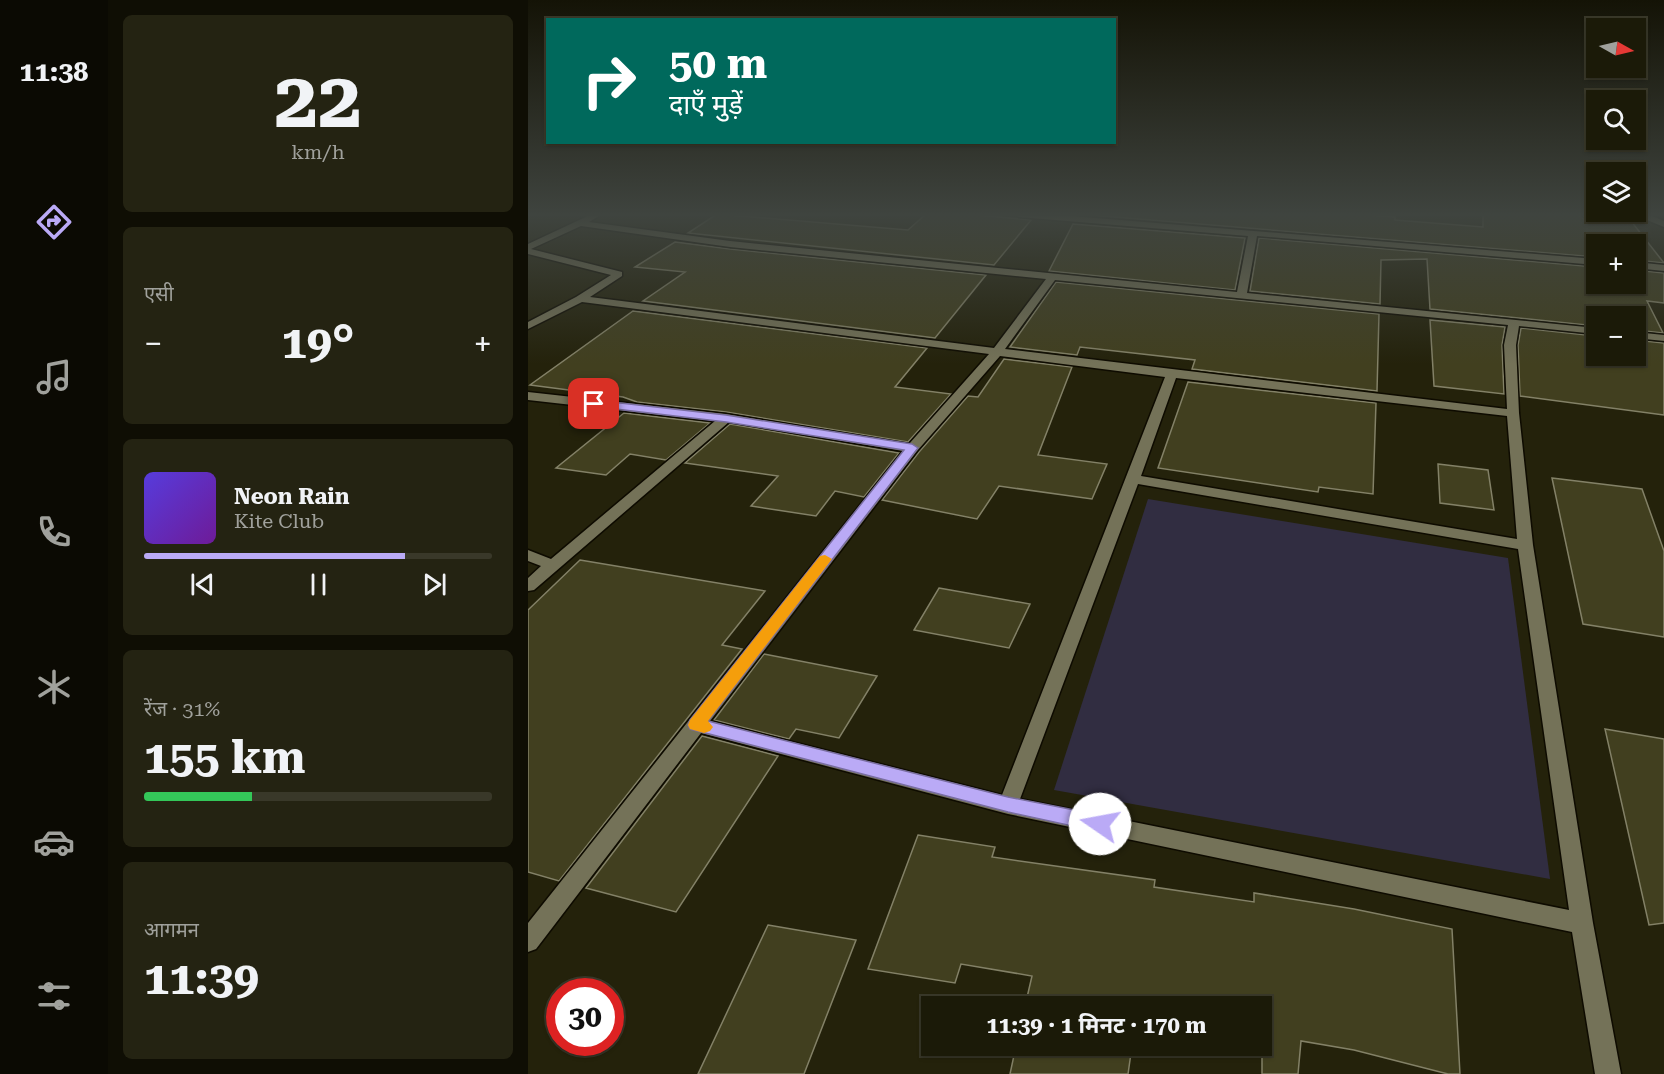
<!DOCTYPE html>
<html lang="hi">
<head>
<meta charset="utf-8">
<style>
  body { margin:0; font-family:"Roboto Serif","Noto Sans Devanagari",serif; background:#242312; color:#f1f3f6; height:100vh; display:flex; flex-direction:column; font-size:22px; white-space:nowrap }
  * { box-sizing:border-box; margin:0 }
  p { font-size:20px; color:#a0a19c }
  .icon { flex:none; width:33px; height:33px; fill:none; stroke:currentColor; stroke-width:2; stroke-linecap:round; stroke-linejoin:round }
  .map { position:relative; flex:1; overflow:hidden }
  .details { display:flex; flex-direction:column; gap:15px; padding:15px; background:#0f0e04; width:420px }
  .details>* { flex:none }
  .top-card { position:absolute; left:18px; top:18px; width:570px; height:126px; border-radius:0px; box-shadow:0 2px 4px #0004,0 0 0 2px #393829; background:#00695c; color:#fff; overflow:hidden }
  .needle { width:39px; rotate:98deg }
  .fabs { position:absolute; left:1058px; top:18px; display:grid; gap:12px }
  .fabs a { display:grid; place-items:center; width:60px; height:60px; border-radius:0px; background:#1b1a08; box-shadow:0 2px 4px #0004,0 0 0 2px #393829; font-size:30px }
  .speed { position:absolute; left:18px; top:978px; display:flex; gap:12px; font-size:30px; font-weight:700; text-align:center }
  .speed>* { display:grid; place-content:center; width:78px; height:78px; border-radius:50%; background:#1b1a08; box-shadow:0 2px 4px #0004,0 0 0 2px #393829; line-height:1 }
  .speed .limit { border:9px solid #d22; background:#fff; color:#111 }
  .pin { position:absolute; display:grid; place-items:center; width:51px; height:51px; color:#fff; margin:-26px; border-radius:12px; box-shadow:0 3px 9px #0006 }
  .me { position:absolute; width:66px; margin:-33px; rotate:282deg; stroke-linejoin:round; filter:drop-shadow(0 0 4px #0008) }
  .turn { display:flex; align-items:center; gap:21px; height:126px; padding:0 24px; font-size:27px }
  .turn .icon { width:78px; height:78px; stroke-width:2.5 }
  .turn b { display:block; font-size:42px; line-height:51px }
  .big { font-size:45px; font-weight:700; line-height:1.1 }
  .details .widget { flex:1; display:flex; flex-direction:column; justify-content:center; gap:9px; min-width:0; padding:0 21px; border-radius:9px; background:#242312 }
  .details .dial { align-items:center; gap:0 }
  .dial b { font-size:78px; line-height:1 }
  .song { display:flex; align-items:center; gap:18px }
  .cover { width:72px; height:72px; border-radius:9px; background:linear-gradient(135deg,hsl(250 70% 55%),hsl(280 70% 35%)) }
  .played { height:6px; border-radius:3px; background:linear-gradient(90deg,#baaaf6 75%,#393829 75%) }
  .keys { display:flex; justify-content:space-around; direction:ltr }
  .heat { display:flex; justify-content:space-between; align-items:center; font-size:33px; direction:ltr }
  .charge { height:9px; border-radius:4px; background:linear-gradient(90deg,#34c759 31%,#393829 0) }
  .trip { position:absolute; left:393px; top:996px; width:351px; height:60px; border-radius:0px; background:#1b1a08; box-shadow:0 2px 4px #0004,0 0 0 2px #393829; font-weight:700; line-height:60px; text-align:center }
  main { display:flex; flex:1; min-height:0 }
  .tab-bar { display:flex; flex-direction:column; width:108px; justify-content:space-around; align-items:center; background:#0b0a03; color:#a0a19c }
  .tab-bar .icon { width:42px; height:42px }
  .tab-bar .selected { color:#baaaf6 }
  .tab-bar b { font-size:27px; color:#f1f3f6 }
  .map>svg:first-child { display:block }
</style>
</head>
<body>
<main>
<nav class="tab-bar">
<b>11:38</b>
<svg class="icon selected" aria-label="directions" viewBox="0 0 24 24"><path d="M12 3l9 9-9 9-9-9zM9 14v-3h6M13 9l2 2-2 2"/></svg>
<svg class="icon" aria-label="music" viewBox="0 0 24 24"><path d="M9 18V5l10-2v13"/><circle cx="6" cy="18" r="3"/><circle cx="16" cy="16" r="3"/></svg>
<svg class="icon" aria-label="phone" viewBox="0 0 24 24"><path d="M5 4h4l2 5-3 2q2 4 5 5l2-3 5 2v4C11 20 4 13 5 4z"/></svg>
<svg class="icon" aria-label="climate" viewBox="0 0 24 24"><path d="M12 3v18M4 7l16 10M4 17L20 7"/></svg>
<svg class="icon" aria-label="car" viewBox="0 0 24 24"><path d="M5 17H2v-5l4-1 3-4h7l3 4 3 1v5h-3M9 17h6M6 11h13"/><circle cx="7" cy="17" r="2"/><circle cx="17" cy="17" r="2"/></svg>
<svg class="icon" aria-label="filters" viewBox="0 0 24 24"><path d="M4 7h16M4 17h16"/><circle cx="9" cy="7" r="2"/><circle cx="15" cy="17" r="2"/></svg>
</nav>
<section class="details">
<div class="widget dial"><b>22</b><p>km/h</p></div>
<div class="widget"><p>एसी</p>
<div class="heat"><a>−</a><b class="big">19°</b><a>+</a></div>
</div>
<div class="widget">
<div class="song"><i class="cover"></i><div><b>Neon Rain</b><p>Kite Club</p></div></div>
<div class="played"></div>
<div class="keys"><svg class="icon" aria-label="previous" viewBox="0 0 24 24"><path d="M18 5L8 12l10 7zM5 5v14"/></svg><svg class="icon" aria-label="pause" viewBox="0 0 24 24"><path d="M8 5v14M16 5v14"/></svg><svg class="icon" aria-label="next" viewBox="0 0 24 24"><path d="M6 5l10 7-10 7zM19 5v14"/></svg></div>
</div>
<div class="widget"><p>रेंज · 31%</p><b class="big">155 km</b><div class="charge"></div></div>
<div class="widget"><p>आगमन</p><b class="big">11:39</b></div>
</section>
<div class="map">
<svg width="1136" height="1074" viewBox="0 0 1136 1074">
  <rect width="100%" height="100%" fill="#24220b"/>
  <path fill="#312d41" d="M620,499l360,59 42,321 -496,-89z"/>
  <path fill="#413f1f" stroke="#838167" stroke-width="1.5" d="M189,214l191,16 18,-16h41l64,6 -37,45 -306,-32z
    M550,214h280l37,3v3l88,7v-13h95l6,5 47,2 33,42 -29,-3v-16h-39v13z
    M545,224l172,14 -10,52 -186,-19z
    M731,238l337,29v17h39v-14l29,3v30l-17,-2 16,32 -28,-3v-14h-39v10l-166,-17 -3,-50 -46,1 -1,44 -130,-13z
    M147,242l55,7 256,26 -51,63 -292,-37 42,-29 -50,-5z
    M528,282l323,32 -2,77 -185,-22 3,-9 -115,-13 -3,8 -67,-8z
    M105,311l294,37 -32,39 56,7 -43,48 -182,-30 -89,-10 -14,-5 -93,-12z
    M902,320l75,7 -3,18 2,49 -70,-8z
    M993,328l75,8v20h39v-16l29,3v72l-144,-19 -2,-51z
    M476,359l68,8 -34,88 69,9 -15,35 -93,-13 -22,33 -95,-19 37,-48 49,-56 10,1z
    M660,382l188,21 -3,91 -54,-7 -1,5 -160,-24z
    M96,413l86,10 -44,37 -36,-6 -24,21 -50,-7z
    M202,424l169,29 -35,44 -29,-6 -19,25 -65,-10 27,-30 -93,-13z
    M910,464l50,6 6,40 -54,-7z
    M1024,478l90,11 22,62v86l-81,-13z
    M52,560l185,31 -43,54 20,4 -183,232 -31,-9v-262z
    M411,588l91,16 -21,44 -95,-18z
    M236,654l113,22 -38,62 -43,-9 -7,10 -75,-19z
    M1077,729l59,10v184l-15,2z
    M174,736l76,20 -102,156 -90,-24z
    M390,835l77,12 -3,10 163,23 -1,7 100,15v-9l100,16 98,20 8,145h-12l-94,-24 -53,-9 -3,33h-36v-68h-237l7,-30 -71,-12 -6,19 -87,-14z
    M240,925l88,15 -52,134h-106z
    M488,1046h116l-4,28h-118z"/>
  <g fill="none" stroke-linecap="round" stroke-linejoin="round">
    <defs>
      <path id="minor" d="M64,214h10l-13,8 141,19 507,51 11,-56 -229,-19 -4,-3h32l549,45v6l-339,-29 -10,57 349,35v6l-77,-8 -3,19 3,68 14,132 60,378 28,151h-26l-23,-142 -564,-118 -307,-81 -165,216 -8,3v-29l375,-472 -174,-29 -195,168 -6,1v-13l13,-12 -13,-5v-11l23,9 164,-138 -187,-21v-8l198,22 183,30 80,-90 -407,-52 -54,27v-7l48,-25 35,-22 -83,-21v-10zM53,226l149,21 316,32 -52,69 -404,-51 32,-21v-4l-91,-23zM527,280l453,45 -4,20 3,64 -502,-60zM472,356l165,21 -163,418 -292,-74 207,-270zM648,378l331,38 10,123 -376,-63zM610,484l380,65 51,361 -549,-111z
        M1052,214h68l16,7v6l-17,-7 -63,-3z
        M1107,262l29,3v6l-29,-3z
        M1107,332l29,3v6l-29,-3z"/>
    </defs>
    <use href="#minor" stroke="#0e0b00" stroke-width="3"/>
    <use href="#minor" fill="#747258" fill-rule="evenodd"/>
  </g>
  <linearGradient id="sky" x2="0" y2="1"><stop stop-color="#141306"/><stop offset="0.59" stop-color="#3f443f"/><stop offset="1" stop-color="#3f443f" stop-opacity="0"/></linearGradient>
  <rect width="1136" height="364" fill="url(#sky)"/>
  <path fill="#baaaf6" stroke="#796ea0" stroke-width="1.5" d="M66,400l132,15 186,29 6,4 -210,273 300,76 92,18 6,3 3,6 -3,5 -6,3 -92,-20 -318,-83 -2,-4 2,-5 214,-270 -178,-28 -136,-16 -1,-2z"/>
  <path fill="#f59e0b" d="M297,555l7,4 -124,162 5,6 -3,4 -6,2 -14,-4 -2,-4 2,-5 130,-164z"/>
</svg>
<div class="fabs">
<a><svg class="needle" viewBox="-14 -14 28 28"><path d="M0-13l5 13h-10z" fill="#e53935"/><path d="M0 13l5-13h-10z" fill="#a0a19c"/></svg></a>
<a><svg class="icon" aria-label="search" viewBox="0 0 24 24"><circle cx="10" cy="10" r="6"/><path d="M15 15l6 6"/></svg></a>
<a><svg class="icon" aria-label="layers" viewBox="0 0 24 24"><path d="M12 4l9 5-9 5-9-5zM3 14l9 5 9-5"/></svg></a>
<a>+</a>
<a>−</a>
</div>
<div class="speed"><div class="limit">30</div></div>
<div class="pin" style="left:66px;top:404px;background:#d93025"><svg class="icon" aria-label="arrive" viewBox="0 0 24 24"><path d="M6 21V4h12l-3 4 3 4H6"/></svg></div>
<svg class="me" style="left:572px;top:824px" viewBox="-20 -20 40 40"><circle r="19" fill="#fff"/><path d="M0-13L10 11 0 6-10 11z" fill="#baaaf6"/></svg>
<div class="trip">11:39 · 1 मिनट · 170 m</div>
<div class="top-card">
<div class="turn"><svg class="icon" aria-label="right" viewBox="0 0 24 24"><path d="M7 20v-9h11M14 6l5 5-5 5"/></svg><div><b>50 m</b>दाएँ मुड़ें</div></div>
</div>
</div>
</main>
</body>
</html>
